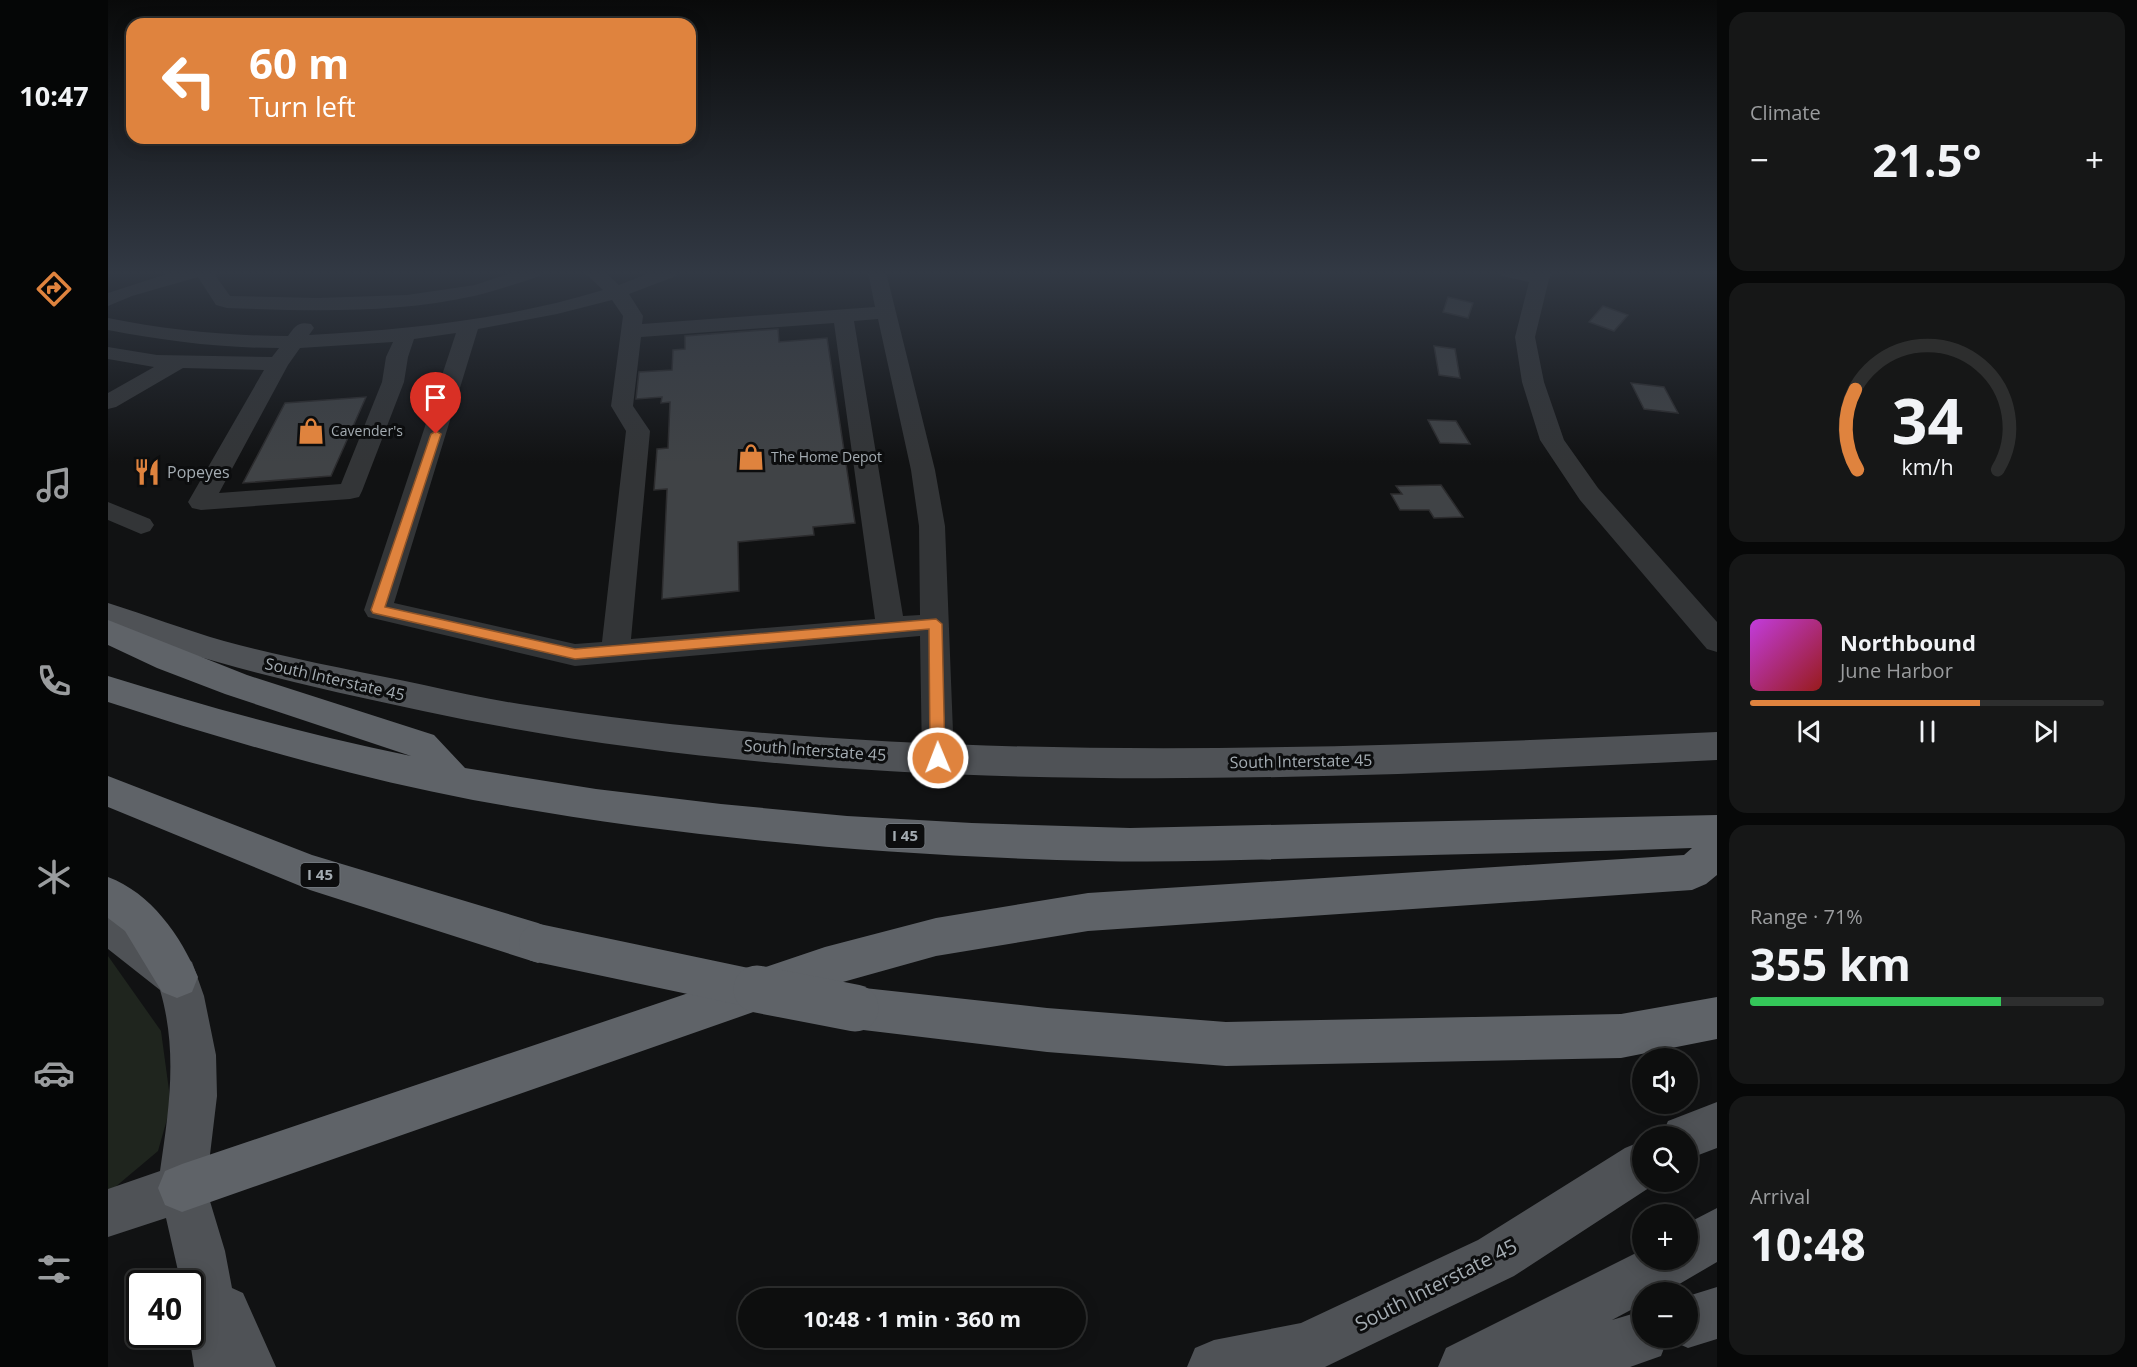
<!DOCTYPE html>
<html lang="en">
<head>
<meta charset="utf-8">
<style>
  body { margin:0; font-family:"Open Sans",sans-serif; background:#161717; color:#f1f3f6; height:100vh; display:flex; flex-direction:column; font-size:22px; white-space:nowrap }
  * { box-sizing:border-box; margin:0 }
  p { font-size:20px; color:#9a9c9e }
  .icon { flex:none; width:33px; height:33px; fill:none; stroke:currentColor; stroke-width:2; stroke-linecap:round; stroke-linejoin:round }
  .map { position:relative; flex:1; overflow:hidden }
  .panel { display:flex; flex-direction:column; gap:12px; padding:12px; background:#070808; width:420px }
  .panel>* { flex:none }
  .guide { position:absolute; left:18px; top:18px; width:570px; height:126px; border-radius:18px; box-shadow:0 3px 15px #0003,0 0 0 2px #2d2e2e; background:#df833e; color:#fff; overflow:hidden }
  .fabs { position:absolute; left:1524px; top:1048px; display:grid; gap:12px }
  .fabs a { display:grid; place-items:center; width:66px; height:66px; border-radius:50%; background:#0d0e0e; box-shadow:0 3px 15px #0003,0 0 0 2px #2d2e2e; font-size:30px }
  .speed { position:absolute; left:18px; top:1270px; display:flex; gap:12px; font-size:30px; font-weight:700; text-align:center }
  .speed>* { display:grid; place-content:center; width:78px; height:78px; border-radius:50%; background:#0d0e0e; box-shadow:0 3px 15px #0003,0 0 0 2px #2d2e2e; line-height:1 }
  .speed .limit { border:3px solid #111; border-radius:9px; background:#fff; color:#111 }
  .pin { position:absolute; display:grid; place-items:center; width:51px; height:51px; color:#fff; margin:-62px -26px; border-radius:50% 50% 50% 0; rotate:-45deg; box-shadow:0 0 6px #0007 }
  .pin .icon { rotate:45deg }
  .me { position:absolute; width:66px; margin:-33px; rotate:359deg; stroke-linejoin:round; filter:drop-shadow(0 0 4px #0008) }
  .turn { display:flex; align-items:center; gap:21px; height:126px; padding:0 24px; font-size:27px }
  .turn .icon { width:78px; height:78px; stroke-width:2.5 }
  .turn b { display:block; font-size:42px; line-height:51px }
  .big { font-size:45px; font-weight:700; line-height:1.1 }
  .panel .card { flex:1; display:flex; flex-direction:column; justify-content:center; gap:9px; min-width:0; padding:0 21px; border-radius:18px; background:#161717 }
  .panel .dial { align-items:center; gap:0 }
  .dial svg { height:156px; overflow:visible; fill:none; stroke:#2d2e2e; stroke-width:7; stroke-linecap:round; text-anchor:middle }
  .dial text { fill:#f1f3f6; stroke:none }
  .song { display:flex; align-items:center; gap:18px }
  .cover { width:72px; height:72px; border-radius:9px; background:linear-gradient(135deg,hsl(290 70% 55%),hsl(0 70% 35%)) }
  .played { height:6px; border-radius:3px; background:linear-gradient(90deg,#df833e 65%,#2d2e2e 65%) }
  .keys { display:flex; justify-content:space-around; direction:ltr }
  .heat { display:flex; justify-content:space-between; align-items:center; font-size:33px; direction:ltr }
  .charge { height:9px; border-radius:4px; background:linear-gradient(90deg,#34c759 71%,#2d2e2e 0) }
  .trip { position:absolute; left:630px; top:1288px; width:348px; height:60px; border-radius:30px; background:#0d0e0e; box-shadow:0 3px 15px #0003,0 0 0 2px #2d2e2e; font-weight:700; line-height:60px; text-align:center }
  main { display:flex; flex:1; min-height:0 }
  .menu { display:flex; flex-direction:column; width:108px; justify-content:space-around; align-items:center; background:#050606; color:#9a9c9e }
  .menu .icon { width:42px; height:42px }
  .menu .active { color:#df833e }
  .menu b { font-size:27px; color:#f1f3f6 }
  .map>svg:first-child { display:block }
</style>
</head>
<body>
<main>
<nav class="menu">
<b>10:47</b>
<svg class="icon active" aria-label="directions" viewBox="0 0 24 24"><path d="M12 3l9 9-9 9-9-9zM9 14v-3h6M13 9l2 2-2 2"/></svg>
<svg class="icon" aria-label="music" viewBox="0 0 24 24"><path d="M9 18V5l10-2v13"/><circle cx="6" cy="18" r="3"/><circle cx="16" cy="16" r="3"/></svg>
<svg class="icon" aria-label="phone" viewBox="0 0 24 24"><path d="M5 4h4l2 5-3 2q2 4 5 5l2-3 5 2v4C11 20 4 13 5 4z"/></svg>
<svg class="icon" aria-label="climate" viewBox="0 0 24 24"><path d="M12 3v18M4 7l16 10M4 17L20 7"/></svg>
<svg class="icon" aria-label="car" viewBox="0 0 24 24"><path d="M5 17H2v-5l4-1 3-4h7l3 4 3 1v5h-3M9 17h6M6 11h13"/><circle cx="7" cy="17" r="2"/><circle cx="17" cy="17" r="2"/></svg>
<svg class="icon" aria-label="filters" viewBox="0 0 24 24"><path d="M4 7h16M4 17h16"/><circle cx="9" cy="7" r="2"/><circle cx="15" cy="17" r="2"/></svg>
</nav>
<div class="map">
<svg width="1609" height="1367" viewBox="0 0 1609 1367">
  <rect width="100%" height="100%" fill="#111213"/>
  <path fill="#1f251e" d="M0,956l53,75 10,74 -13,46 -44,37 -6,2z"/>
  <path fill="#404346" stroke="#2c2c2e" stroke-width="1.5" d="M1340,297l25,6 -5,15 -25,-6z
    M1495,306l25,9 -14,16 -25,-9z
    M670,329l1,13 48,-4 28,185 -42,4 1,8 -76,7 1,49 -77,8 5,-110 -13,1 3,-41 11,-1 2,-46 -9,1 1,-6 -26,2 3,-27 33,-2 1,-20 12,-1v-13z
    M1326,346l21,3 5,29 -21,-3z
    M1523,383l33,4 14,26 -34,-4z
    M258,397l-35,79 -88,7 42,-80z
    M1320,420l28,1 14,23 -30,-1z
    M1333,485l22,32 -29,1 -5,-8h-29l-9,-16h11l-6,-8z"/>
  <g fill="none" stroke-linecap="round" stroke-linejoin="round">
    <path fill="#333537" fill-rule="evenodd" d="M65,272h40l17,24 87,2 90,-3 68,-10 39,-13h28l-2,4c-22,7 -44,15 -66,20 -81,18 -165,15 -247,12l-11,-3 -18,-28 -66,19 -24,10v-13z
      M476,272h21l14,13 33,-13h26l-2,4 -47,18 14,22 -1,8 233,-17 -7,-35h18l49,198 10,56 9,232 -5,9 -11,4 -11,-4 -5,-9 -2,-122 -345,30 -207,-49 -4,-7 92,-277 -42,6 -6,18 -4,25 -42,109 -3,6 -9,2 -149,11 -9,-2 -4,-6 76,-132 -81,-2 -67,39 -8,2v-16l46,-26 -46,-8v-12l49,8 115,2 7,-9c-58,0 -114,-7 -171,-18v-12c60,12 119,18 180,18 7,-10 10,-15 23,-12l3,4 -5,7c98,-5 200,-16 294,-45zM504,300l11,16 -12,90 15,25 -24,211 -27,2 -181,-41 84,-274 79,-15zM770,319l33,151 8,56 1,89 -17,1 -49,-295zM726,323l41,296 -244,20 19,-208 -17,-25 8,-69zM285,342l-7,15 -4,25 -41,102 -122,9 69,-128 12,-17z
      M1392,272h54l-5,7 -14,58 9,45 20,58 34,48 119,134v30l-10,-3 -127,-149 -40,-60 -18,-58 -7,-45 14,-55 -27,-6z
      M0,502l42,17 4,6 -4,6 -9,3 -33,-14z"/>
    <path fill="#4f5256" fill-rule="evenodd" d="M0,603c39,12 77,27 116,38 66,18 133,30 200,44 32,7 63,14 96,19 395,62 798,46 1197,28v28c-430,21 -870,42 -1294,-49 -107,-23 -213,-46 -315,-85z
      M0,905l14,6 70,51 12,34 12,59 1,41 -11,92 19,63 7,37 11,5 33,74h-82l-5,-32 1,-51h-9l-15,-66 -58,19v-48l52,-18c9,-61 18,-120 0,-181l-52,-41z
      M1609,1102v46l-29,11v-22h-27l7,-16z
      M1534,1141v41h16l-144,94 -189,91h-138l8,-19 19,-8 87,-17 177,-83 147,-92z
      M1609,1208v54l-53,31h-22v11l-30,16 30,-9v27h26l-7,18 -31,11h-192l8,-19 196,-98v10h46v-37z
      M1609,1287v52l-29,9 -18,-8 -1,-2h19v-42z"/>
    <path fill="#5f6368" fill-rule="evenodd" d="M0,620l139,55 187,60 31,33 131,21 125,15 126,12 125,7 158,5 587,-13v60l-11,9 -14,6 -604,41 -152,25 -111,31 -643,225 -17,-7 -7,-17 7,-17 17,-7 643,-217 111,-29 152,-25 596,-38 8,-7c-112,4 -225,6 -338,9 -85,2 -171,6 -257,4 -209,-5 -418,-23 -624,-61 -124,-24 -245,-59 -365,-98v-26c100,31 200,59 303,80l-186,-62 -68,-26 -49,-23z
      M0,776l204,79 226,68 14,6 6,14 -6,14 -14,6 -228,-73 -202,-83z
      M0,877c43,16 73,59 90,100l-6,15 -15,6 -15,-6 -37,-61 -17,-13z
      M747,987l192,21 179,14 395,-8 96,-17v42l-96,19 -395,8 -179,-14 -192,-23 -15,-6 -6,-15 6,-15z"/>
    <path stroke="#5f6368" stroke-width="38" d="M430,943l227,48"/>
    <path stroke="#5f6368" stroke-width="47" d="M649,989l98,19"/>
  </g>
  <linearGradient id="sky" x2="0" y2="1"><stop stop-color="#090a0a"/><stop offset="0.59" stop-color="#323944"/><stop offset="1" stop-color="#323944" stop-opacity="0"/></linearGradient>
  <rect width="1609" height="463" fill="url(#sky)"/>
  <path fill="#df833e" stroke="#915528" stroke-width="1.5" d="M328,431l5,3 -56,173 190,42 361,-30 6,5 3,134 -2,5h-11l-2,-5 -1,-129 -354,30 -202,-46 -2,-3 60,-176z"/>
  <defs>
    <symbol id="shop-bare" viewBox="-9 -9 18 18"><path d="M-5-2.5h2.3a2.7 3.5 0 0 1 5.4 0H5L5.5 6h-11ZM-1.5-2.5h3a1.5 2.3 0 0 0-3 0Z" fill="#df833e" stroke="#0c0d0e" stroke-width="2.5" paint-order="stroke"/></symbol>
    <symbol id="restaurant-bare" viewBox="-9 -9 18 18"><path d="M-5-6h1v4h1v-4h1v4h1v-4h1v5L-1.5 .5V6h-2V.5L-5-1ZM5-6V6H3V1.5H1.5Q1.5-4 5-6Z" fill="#df833e" stroke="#0c0d0e" stroke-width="2.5" paint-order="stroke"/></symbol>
  </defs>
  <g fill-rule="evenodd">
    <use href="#shop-bare" x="184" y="412" width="38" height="38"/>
    <use href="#shop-bare" x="624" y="438" width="38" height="38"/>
    <use href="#restaurant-bare" x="20" y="453" width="38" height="38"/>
  </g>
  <g text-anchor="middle" stroke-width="6" stroke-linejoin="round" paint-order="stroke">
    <g font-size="14" fill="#a4acb2" stroke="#0c0d0e" text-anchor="start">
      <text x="223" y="436">Cavender's</text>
      <text x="663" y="462">The Home Depot</text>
    </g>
    <g fill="#0c0d0e" stroke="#767c81" stroke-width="1.5">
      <rect x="777.5" y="824" width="39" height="24" rx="4.5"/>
      <rect x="192.5" y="863" width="39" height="24" rx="4.5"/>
    </g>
    <g font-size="15" font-weight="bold" fill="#a4acb2">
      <text x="797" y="841">I 45</text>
      <text x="212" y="880">I 45</text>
    </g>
    <g font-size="16" fill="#a4acb2" stroke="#0c0d0e" text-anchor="start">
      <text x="59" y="478">Popeyes</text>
    </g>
    <g font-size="16" fill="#a4acb2" stroke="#0c0d0e">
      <text transform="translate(227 679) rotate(13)" y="6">South Interstate 45</text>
      <text transform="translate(707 750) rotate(4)" y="6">South Interstate 45</text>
      <text transform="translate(1193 761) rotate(-1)" y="6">South Interstate 45</text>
    </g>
    <g font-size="20" fill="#a4acb2" stroke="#0c0d0e">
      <text transform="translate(1328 1285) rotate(-27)" y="7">South Interstate 45</text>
    </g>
  </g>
</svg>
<div class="fabs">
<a><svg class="icon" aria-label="sound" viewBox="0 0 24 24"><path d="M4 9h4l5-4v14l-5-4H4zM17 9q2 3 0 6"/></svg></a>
<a><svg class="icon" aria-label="search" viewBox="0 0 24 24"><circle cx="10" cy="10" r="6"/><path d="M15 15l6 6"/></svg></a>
<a>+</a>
<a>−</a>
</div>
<div class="speed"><div class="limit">40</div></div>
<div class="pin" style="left:328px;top:434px;background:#d93025"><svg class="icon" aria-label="arrive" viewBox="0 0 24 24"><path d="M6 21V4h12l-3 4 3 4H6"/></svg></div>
<svg class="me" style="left:830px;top:758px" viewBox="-20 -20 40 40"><circle r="17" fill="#df833e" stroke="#fff" stroke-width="3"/><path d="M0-11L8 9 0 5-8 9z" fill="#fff"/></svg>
<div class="trip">10:48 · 1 min · 360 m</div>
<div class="guide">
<div class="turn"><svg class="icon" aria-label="left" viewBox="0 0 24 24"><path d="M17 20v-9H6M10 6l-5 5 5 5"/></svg><div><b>60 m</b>Turn left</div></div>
</div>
</div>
<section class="panel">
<div class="card"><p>Climate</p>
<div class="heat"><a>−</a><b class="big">21.5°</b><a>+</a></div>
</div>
<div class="card dial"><svg viewBox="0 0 100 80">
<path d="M14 69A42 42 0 1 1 86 69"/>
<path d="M14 69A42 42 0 0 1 13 28" stroke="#df833e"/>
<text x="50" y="56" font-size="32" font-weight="700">34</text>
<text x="50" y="72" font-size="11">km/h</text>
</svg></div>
<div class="card">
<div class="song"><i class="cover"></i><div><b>Northbound</b><p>June Harbor</p></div></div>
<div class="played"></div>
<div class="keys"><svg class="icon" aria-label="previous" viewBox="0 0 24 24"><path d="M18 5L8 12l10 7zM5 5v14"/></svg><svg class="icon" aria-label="pause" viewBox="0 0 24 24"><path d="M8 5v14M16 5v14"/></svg><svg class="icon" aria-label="next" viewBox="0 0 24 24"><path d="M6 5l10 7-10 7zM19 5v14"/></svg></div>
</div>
<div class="card"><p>Range · 71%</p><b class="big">355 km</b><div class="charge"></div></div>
<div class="card"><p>Arrival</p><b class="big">10:48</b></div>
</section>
</main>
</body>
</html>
